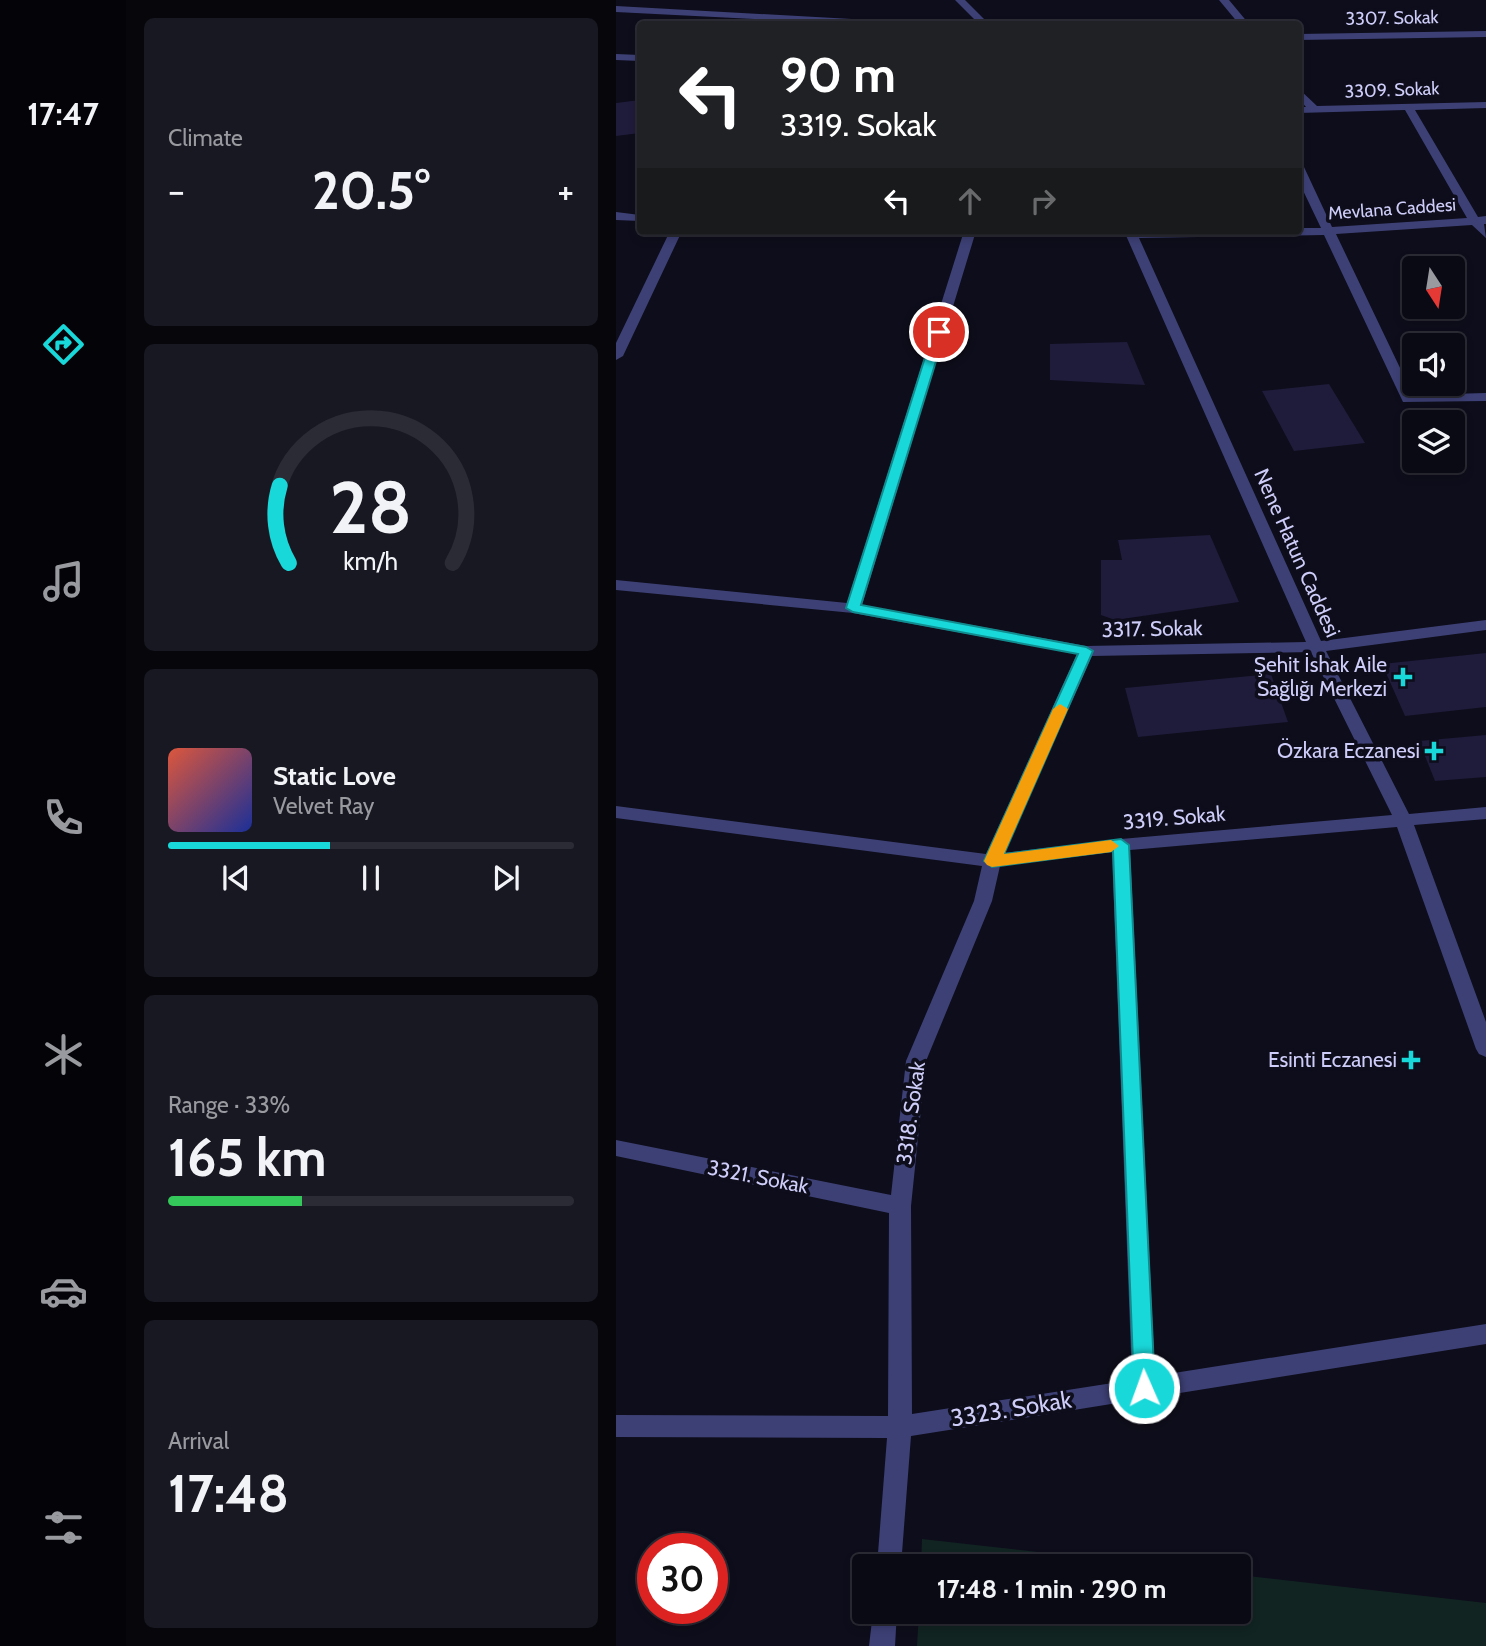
<!DOCTYPE html>
<html lang="en">
<head>
<meta charset="utf-8">
<style>
  body { margin:0; font-family:Cabin,sans-serif; background:#181822; color:#f1f3f6; height:100vh; display:flex; flex-direction:column; font-size:26px; white-space:nowrap }
  * { box-sizing:border-box; margin:0 }
  p { font-size:23px; color:#999aa0 }
  .icon { flex:none; width:38px; height:38px; fill:none; stroke:currentColor; stroke-width:2; stroke-linecap:round; stroke-linejoin:round }
  .map { position:relative; flex:1; overflow:hidden }
  .drawer { display:flex; flex-direction:column; gap:18px; padding:18px; background:#06060b; width:490px }
  .drawer>* { flex:none }
  .banner { position:absolute; left:21px; top:21px; width:665px; height:214px; border-radius:7px; box-shadow:0 4px 10px #0003,0 0 0 2px #2a2b34; background:#202124; color:#fff; overflow:hidden }
  .needle { width:46px; rotate:168deg }
  .tools { position:absolute; left:786px; top:256px; display:grid; gap:14px }
  .tools a { display:grid; place-items:center; width:63px; height:63px; border-radius:7px; background:#0a0a14; box-shadow:0 4px 10px #0003,0 0 0 2px #2a2b34; font-size:35px }
  .speed { position:absolute; left:21px; top:1533px; display:flex; gap:14px; font-size:35px; font-weight:700; text-align:center }
  .speed>* { display:grid; place-content:center; width:91px; height:91px; border-radius:50%; background:#0a0a14; box-shadow:0 4px 10px #0003,0 0 0 2px #2a2b34; line-height:1 }
  .speed .limit { border:10px solid #d22; background:#fff; color:#111 }
  .pin { position:absolute; display:grid; place-items:center; width:60px; height:60px; color:#fff; margin:-30px; border:4px solid #fff; border-radius:50%; box-shadow:0 2px 7px #0007 }
  .me { position:absolute; width:77px; margin:-38px; rotate:358deg; stroke-linejoin:round; filter:drop-shadow(0 0 5px #0008) }
  .turn { display:flex; align-items:center; gap:24px; height:147px; padding:0 28px; font-size:32px }
  .turn .icon { width:91px; height:91px; stroke-width:2.5 }
  .turn b { display:block; font-size:49px; line-height:60px }
  .lanes { display:flex; align-items:center; height:66px; padding:0 28px; background:#0003; justify-content:center; gap:35px; direction:ltr }
  .lanes .off { opacity:.35 }
  .big { font-size:52px; font-weight:700; line-height:1.1 }
  .drawer .card { flex:1; display:flex; flex-direction:column; justify-content:center; gap:10px; min-width:0; padding:0 24px; border-radius:10px; background:#181822 }
  .drawer .dial { align-items:center; gap:0 }
  .dial svg { height:182px; overflow:visible; fill:none; stroke:#2a2b34; stroke-width:7; stroke-linecap:round; text-anchor:middle }
  .dial text { fill:#f1f3f6; stroke:none }
  .song { display:flex; align-items:center; gap:21px }
  .cover { width:84px; height:84px; border-radius:10px; background:linear-gradient(135deg,hsl(10 70% 55%),hsl(230 70% 35%)) }
  .played { height:7px; border-radius:4px; background:linear-gradient(90deg,#19d8da 40%,#2a2b34 40%) }
  .keys { display:flex; justify-content:space-around; direction:ltr }
  .heat { display:flex; justify-content:space-between; align-items:center; font-size:38px; direction:ltr }
  .charge { height:10px; border-radius:5px; background:linear-gradient(90deg,#34c759 33%,#2a2b34 0) }
  .trip { position:absolute; left:236px; top:1554px; width:399px; height:70px; border-radius:7px; background:#0a0a14; box-shadow:0 4px 10px #0003,0 0 0 2px #2a2b34; font-weight:700; line-height:70px; text-align:center }
  main { display:flex; flex:1; min-height:0 }
  .dock { display:flex; flex-direction:column; width:126px; justify-content:space-around; align-items:center; background:#040408; color:#999aa0 }
  .dock .icon { width:49px; height:49px }
  .dock .active { color:#19d8da }
  .dock b { font-size:32px; color:#f1f3f6 }
  .map>svg:first-child { display:block }
</style>
</head>
<body>
<main>
<nav class="dock">
<b>17:47</b>
<svg class="icon active" aria-label="directions" viewBox="0 0 24 24"><path d="M12 3l9 9-9 9-9-9zM9 14v-3h6M13 9l2 2-2 2"/></svg>
<svg class="icon" aria-label="music" viewBox="0 0 24 24"><path d="M9 18V5l10-2v13"/><circle cx="6" cy="18" r="3"/><circle cx="16" cy="16" r="3"/></svg>
<svg class="icon" aria-label="phone" viewBox="0 0 24 24"><path d="M5 4h4l2 5-3 2q2 4 5 5l2-3 5 2v4C11 20 4 13 5 4z"/></svg>
<svg class="icon" aria-label="climate" viewBox="0 0 24 24"><path d="M12 3v18M4 7l16 10M4 17L20 7"/></svg>
<svg class="icon" aria-label="car" viewBox="0 0 24 24"><path d="M5 17H2v-5l4-1 3-4h7l3 4 3 1v5h-3M9 17h6M6 11h13"/><circle cx="7" cy="17" r="2"/><circle cx="17" cy="17" r="2"/></svg>
<svg class="icon" aria-label="filters" viewBox="0 0 24 24"><path d="M4 7h16M4 17h16"/><circle cx="9" cy="7" r="2"/><circle cx="15" cy="17" r="2"/></svg>
</nav>
<section class="drawer">
<div class="card"><p>Climate</p>
<div class="heat"><a>−</a><b class="big">20.5°</b><a>+</a></div>
</div>
<div class="card dial"><svg viewBox="0 0 100 80">
<path d="M14 69A42 42 0 1 1 86 69"/>
<path d="M14 69A42 42 0 0 1 10 35" stroke="#19d8da"/>
<text x="50" y="56" font-size="32" font-weight="700">28</text>
<text x="50" y="72" font-size="11">km/h</text>
</svg></div>
<div class="card">
<div class="song"><i class="cover"></i><div><b>Static Love</b><p>Velvet Ray</p></div></div>
<div class="played"></div>
<div class="keys"><svg class="icon" aria-label="previous" viewBox="0 0 24 24"><path d="M18 5L8 12l10 7zM5 5v14"/></svg><svg class="icon" aria-label="pause" viewBox="0 0 24 24"><path d="M8 5v14M16 5v14"/></svg><svg class="icon" aria-label="next" viewBox="0 0 24 24"><path d="M6 5l10 7-10 7zM19 5v14"/></svg></div>
</div>
<div class="card"><p>Range · 33%</p><b class="big">165 km</b><div class="charge"></div></div>
<div class="card"><p>Arrival</p><b class="big">17:48</b></div>
</section>
<div class="map">
<svg width="870" height="1646" viewBox="0 0 870 1646">
  <rect width="100%" height="100%" fill="#0e0d1b"/>
  <path fill="#112422" d="M306,1539l240,27h-241z
    M623,1575l247,28v43h-569l2,-34h320z"/>
  <path fill="#1f1b3a" d="M35,19l92,3v2h-96z
    M24,100v33l-24,3v-33z
    M511,342l18,43 -95,-5v-36z
    M713,384l36,59 -71,8 -32,-60z
    M594,535l29,67 -124,18 -14,-5v-55h21l-4,-20z
    M870,653v54l-81,9 -23,-52z
    M655,674l17,48 -150,15 -13,-49z
    M870,735v42l-51,4 -16,-40z"/>
  <g fill="none" stroke-linecap="round" stroke-linejoin="round">
    <path fill="#3d4075" fill-rule="evenodd" d="M339,0h10l24,24h-10z
      M603,0h10l20,24h-10z
      M0,6l272,15 5,3h-38l-239,-12z
      M870,31v6l-188,3v-6z
      M0,54l24,1v6l-24,-1z
      M682,88l19,18 169,-4v6l-71,2 63,107 8,-1v8h-2l2,14 -14,-13 -136,9 77,161 73,-2v8l-83,1 -79,-167 -185,3 182,403 165,-21v10l-160,21 83,163 77,-7v12l-72,6 72,197v35l-7,-3 -3,-5 -79,-222 -267,23 25,526 331,-52v20l-575,92 -10,130h-24l10,-128 -271,-1v-22l272,1 1,-203 -273,-57v-16l275,55 15,-134 68,-160 8,-35 -366,-48v-12l370,48 91,-200 -224,-41 -237,-23v-10l231,23 117,-372h12l-114,374 224,41 220,-4 -182,-411h174v-3h23l-23,-48v-16l6,3 28,60 135,-9 -62,-108 -107,3v-6h8l-8,-9zM695,652l81,163 -271,24 -117,14 88,-197zM496,852l20,528 -220,34 -1,-208 15,-145 66,-160 8,-35z
      M0,212l24,3v6l-24,-1z
      M54,231h12l-59,125 -7,4v-17z
      M257,1612h24l-2,34h-26z"/>
  </g>
  <path fill="#19d8da" stroke="#108c8e" stroke-width="2" d="M323,328l6,4 -84,273 225,42 7,4 -89,203 117,-15 8,6 26,543 -3,7 -8,3 -7,-3 -3,-7 -21,-537 -121,16 -8,-6 94,-207 -225,-42 -7,-4 87,-276z"/>
  <path fill="#f59e0b" d="M444,704l8,5 -64,145 107,-14 8,6 -8,6 -119,15 -5,-2 -3,-4 69,-152z"/>
  <g fill="#19d8da" stroke="#0e0d1b" stroke-width="2.5">
    <path d="M783.5 666.5h7v7h7v7h-7v7h-7v-7h-7v-7h7z"/>
    <path d="M814.5 740.5h7v7h7v7h-7v7h-7v-7h-7v-7h7z"/>
    <path d="M791.5 1049.5h7v7h7v7h-7v7h-7v-7h-7v-7h7z"/>
  </g>
  <g text-anchor="middle" stroke-width="7" stroke-linejoin="round" paint-order="stroke">
    <g font-size="18" fill="#cecdf9" stroke="#0e0d1b">
      <text transform="translate(776 18) rotate(-1)" y="6">3307. Sokak</text>
      <text transform="translate(776 90) rotate(-2)" y="6">3309. Sokak</text>
      <text transform="translate(776 209) rotate(-4)" y="6">Mevlana Caddesi</text>
    </g>
    <g font-size="21" fill="#cecdf9" stroke="#0e0d1b">
      <text transform="translate(681 553) rotate(66)" y="7">Nene Hatun Caddesi</text>
      <text transform="translate(536 629) rotate(-1)" y="7">3317. Sokak</text>
      <text transform="translate(558 818) rotate(-5)" y="7">3319. Sokak</text>
      <text transform="translate(295 1113) rotate(-82)" y="7">3318. Sokak</text>
      <text transform="translate(142 1177) rotate(11)" y="7">3321. Sokak</text>
    </g>
    <g font-size="21" fill="#cecdf9" stroke="#0e0d1b" text-anchor="end">
      <text x="771" y="672">Şehit İshak Aile<tspan x="771" dy="24">Sağlığı Merkezi</tspan></text>
      <text x="804" y="758">Özkara Eczanesi</text>
      <text x="781" y="1067">Esinti Eczanesi</text>
    </g>
    <g font-size="24" fill="#cecdf9" stroke="#0e0d1b">
      <text transform="translate(395 1409) rotate(-9)" y="8">3323. Sokak</text>
    </g>
  </g>
</svg>
<div class="tools">
<a><svg class="needle" viewBox="-14 -14 28 28"><path d="M0-13l5 13h-10z" fill="#e53935"/><path d="M0 13l5-13h-10z" fill="#999aa0"/></svg></a>
<a><svg class="icon" aria-label="sound" viewBox="0 0 24 24"><path d="M4 9h4l5-4v14l-5-4H4zM17 9q2 3 0 6"/></svg></a>
<a><svg class="icon" aria-label="layers" viewBox="0 0 24 24"><path d="M12 4l9 5-9 5-9-5zM3 14l9 5 9-5"/></svg></a>
</div>
<div class="speed"><div class="limit">30</div></div>
<div class="pin" style="left:323px;top:332px;background:#d93025"><svg class="icon" aria-label="arrive" viewBox="0 0 24 24"><path d="M6 21V4h12l-3 4 3 4H6"/></svg></div>
<svg class="me" style="left:528px;top:1388px" viewBox="-20 -20 40 40"><circle r="17" fill="#19d8da" stroke="#fff" stroke-width="3"/><path d="M0-11L8 9 0 5-8 9z" fill="#fff"/></svg>
<div class="trip">17:48 · 1 min · 290 m</div>
<div class="banner">
<div class="turn"><svg class="icon" aria-label="left" viewBox="0 0 24 24"><path d="M17 20v-9H6M10 6l-5 5 5 5"/></svg><div><b>90 m</b>3319. Sokak</div></div>
<div class="lanes"><svg class="icon" aria-label="left" viewBox="0 0 24 24"><path d="M17 20v-9H6M10 6l-5 5 5 5"/></svg><svg class="icon off" aria-label="ahead" viewBox="0 0 24 24"><path d="M12 20V5M6 11l6-6 6 6"/></svg><svg class="icon off" aria-label="right" viewBox="0 0 24 24"><path d="M7 20v-9h11M14 6l5 5-5 5"/></svg></div>
</div>
</div>
</main>
</body>
</html>
